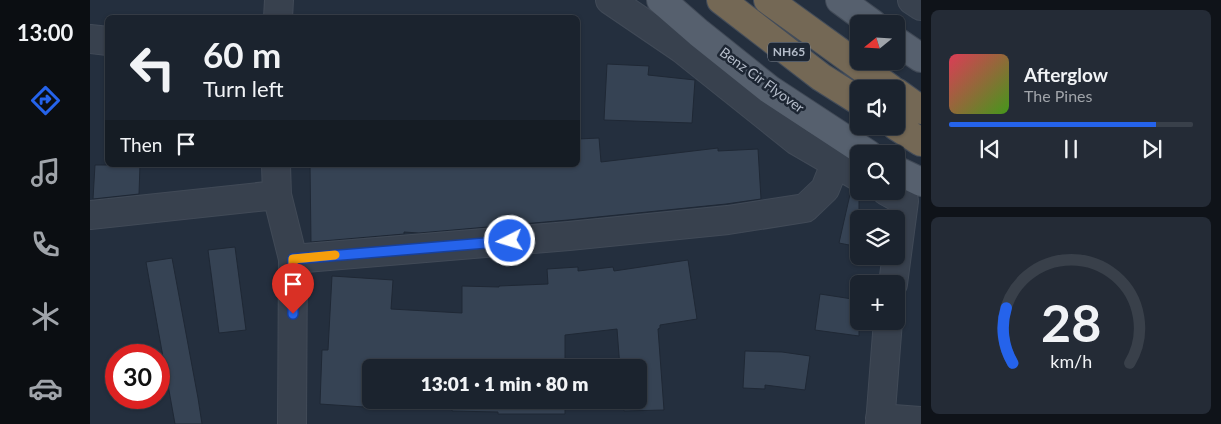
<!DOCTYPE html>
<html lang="en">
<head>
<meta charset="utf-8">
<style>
  body { margin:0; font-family:Lato,sans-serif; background:#242b36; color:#f1f3f6; height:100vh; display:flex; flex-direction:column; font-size:19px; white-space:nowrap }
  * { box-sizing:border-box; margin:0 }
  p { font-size:16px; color:#a0a4aa }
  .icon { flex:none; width:28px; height:28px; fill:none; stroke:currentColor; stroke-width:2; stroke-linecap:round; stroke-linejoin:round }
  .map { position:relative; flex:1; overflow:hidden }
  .sheet { display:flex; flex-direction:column; gap:10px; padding:10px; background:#0f1319; width:300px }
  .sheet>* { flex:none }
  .top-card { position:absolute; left:15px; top:15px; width:475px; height:152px; border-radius:8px; box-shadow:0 1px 4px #0004,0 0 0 1px #39404a; background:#1b232e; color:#f1f3f6; overflow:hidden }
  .needle { width:32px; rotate:252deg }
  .fabs { position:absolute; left:760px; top:15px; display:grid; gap:10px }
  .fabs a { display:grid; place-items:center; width:55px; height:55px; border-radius:8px; background:#1b232e; box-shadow:0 1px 4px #0004,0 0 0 1px #39404a; font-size:25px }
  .speed { position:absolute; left:15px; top:344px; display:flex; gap:10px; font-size:25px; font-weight:700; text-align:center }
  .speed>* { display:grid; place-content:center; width:65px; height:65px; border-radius:50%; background:#1b232e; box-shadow:0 1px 4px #0004,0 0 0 1px #39404a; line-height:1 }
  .speed .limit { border:8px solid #d22; background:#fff; color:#111 }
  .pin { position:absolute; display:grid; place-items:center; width:42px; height:42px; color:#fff; margin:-51px -21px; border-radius:50% 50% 50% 0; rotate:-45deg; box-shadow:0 0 5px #0007 }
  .pin .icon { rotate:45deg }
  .me { position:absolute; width:55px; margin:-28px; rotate:265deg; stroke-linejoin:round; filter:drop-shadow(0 0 4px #0008) }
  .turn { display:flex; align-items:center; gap:18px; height:105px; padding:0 15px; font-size:22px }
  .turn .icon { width:65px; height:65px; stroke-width:2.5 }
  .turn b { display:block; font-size:35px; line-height:42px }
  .then { display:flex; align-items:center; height:48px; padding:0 15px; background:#0003; gap:10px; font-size:19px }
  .sheet .widget { flex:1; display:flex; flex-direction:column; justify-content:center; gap:8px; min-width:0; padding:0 18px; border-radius:8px; background:#242b36 }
  .sheet .dial { align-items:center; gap:0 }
  .dial svg { height:130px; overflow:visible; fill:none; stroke:#39404a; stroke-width:7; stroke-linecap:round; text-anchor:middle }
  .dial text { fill:#f1f3f6; stroke:none }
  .song { display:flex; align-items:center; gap:15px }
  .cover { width:60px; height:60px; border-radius:8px; background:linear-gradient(135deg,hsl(350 70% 55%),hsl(100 70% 35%)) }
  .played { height:5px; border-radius:2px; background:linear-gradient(90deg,#2563eb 85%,#39404a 85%) }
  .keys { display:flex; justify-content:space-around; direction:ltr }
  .trip { position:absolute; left:272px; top:359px; width:285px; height:50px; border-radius:8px; background:#1b232e; box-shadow:0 1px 4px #0004,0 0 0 1px #39404a; font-weight:800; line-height:50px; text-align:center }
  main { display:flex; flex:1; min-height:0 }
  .menu { display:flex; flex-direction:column; width:90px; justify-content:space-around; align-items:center; background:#0b0e12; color:#a0a4aa }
  .menu .icon { width:35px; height:35px }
  .menu .current { color:#2563eb }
  .menu b { font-size:22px; color:#f1f3f6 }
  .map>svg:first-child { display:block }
</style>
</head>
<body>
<main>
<nav class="menu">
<b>13:00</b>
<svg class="icon current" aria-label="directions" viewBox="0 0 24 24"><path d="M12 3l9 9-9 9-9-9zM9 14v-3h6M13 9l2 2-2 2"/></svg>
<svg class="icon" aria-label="music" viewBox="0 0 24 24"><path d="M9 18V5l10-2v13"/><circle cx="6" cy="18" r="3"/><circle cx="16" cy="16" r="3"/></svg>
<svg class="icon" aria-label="phone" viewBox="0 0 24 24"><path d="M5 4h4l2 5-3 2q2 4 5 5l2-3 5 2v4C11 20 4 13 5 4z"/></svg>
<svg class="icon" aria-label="climate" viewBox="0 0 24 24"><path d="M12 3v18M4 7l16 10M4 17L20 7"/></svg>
<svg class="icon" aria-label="car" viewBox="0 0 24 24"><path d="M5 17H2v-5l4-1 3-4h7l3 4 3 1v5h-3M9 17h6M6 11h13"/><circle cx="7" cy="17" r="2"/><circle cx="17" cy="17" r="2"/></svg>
</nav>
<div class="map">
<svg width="831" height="424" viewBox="0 0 831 424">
  <rect width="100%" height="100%" fill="#242f3e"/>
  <path fill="#364354" stroke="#1f2835" d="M517,64l42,2 -1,9 47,5 -3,43 -88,-3z
    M509,138l2,24 117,-14v3l40,-2 3,50 -35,5 -158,16 -149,13 -15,-1v2l-93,8 -1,-77h268v-26z
    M5,165h45l-1,29 -46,5z
    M761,190l8,3v54l-20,-4z
    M145,247l11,83 -27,3 -11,-83z
    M82,258l26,140 4,26h-27l-29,-162z
    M598,260l9,59 -37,6v3l-2,1 6,81 -40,1 -1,-11h16v-32h-19l-3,-39 -52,6v33h-194v32h23v9l-74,-5 2,-54h6l4,-74 61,4 -2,29 71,4v-27l37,1v-1l49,-2 -1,-15 31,-2v4l35,-4 1,4z
    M730,294l39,6v36l-44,-6z
    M655,351l37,1 28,4 -5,34 -40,-5v4l-22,-1z
    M362,400h113v14h-67v-2l-46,-1z"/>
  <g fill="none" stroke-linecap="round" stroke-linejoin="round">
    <defs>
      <path id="minor" d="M520,0l72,49 115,92 62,36
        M822,0l9,6
        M188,18l1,-18
        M0,39l18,2
        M186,165l1,30 16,64 -1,165
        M796,191l18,10 -11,83
        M0,215l187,-20
        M203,259l276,-23 159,-16 77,-12 20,-19 10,-25
        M790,418l41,3
        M790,424l8,-103"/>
      <path id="major" d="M571,0l38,33 70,56 99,65
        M750,0l33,24
        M806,41l25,17
        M806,170l25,12"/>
      <path id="highway" d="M631,0l100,77 38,24
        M678,0l123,89
        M806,92l25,18
        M806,126l25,16"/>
    </defs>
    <use href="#minor" stroke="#414a57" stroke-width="30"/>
    <use href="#major" stroke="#414a57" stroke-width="30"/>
    <use href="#highway" stroke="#434c59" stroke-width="30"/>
    <use href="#minor" stroke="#38414e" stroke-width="28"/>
    <use href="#major" stroke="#56606e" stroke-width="28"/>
    <use href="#highway" stroke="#746855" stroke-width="28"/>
  </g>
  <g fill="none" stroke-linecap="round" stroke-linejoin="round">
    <defs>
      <path id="route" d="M203,314v-55l217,-18"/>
    </defs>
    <use href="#route" stroke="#184099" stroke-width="12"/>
    <use href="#route" stroke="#2563eb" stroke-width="9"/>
    <path stroke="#f59e0b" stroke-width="9" d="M203,271v-12l42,-4"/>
  </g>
  <g text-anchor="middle" stroke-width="5" stroke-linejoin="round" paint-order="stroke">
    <rect fill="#1d2633" stroke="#878f9c" stroke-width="1" x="678" y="42.5" width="42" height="19" rx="4"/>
    <g font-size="12" font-weight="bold" fill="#b4bcc9">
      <text x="699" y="56">NH65</text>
    </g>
    <g font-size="14" fill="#b4bcc9" stroke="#1d2633">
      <text transform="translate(672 80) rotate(36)" y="5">Benz Cir Flyover</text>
    </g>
  </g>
</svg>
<div class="fabs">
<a><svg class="needle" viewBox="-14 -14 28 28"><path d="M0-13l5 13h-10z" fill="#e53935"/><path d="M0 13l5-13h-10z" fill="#a0a4aa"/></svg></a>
<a><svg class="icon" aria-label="sound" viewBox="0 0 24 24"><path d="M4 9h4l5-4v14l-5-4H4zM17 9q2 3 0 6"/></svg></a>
<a><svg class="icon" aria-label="search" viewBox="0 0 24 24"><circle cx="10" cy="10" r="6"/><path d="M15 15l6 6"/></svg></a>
<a><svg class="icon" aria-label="layers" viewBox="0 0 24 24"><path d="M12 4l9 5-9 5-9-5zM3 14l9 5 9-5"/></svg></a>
<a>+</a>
</div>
<div class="speed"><div class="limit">30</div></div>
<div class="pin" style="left:203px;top:314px;background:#d93025"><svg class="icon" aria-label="arrive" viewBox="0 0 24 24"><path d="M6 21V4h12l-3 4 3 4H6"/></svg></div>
<svg class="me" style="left:420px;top:241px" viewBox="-20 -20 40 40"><circle r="17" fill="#2563eb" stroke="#fff" stroke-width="3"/><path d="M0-11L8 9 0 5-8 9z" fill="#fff"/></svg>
<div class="trip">13:01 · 1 min · 80 m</div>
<div class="top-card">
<div class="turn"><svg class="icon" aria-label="left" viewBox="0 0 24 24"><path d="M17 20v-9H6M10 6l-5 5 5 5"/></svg><div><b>60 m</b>Turn left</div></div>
<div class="then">Then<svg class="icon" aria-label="arrive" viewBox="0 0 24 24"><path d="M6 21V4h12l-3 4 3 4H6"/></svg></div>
</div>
</div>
<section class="sheet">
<div class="widget">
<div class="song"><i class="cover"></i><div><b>Afterglow</b><p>The Pines</p></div></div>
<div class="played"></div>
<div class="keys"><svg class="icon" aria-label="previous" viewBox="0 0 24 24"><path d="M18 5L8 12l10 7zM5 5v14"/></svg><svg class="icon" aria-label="pause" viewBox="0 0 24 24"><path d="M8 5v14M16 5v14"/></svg><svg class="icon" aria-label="next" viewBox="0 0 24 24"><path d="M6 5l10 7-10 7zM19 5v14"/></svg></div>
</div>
<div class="widget dial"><svg viewBox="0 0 100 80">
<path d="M14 69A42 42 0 1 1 86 69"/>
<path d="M14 69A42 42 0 0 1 10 35" stroke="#2563eb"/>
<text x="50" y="56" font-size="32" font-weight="700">28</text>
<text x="50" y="72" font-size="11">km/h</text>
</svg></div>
</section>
</main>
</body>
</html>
